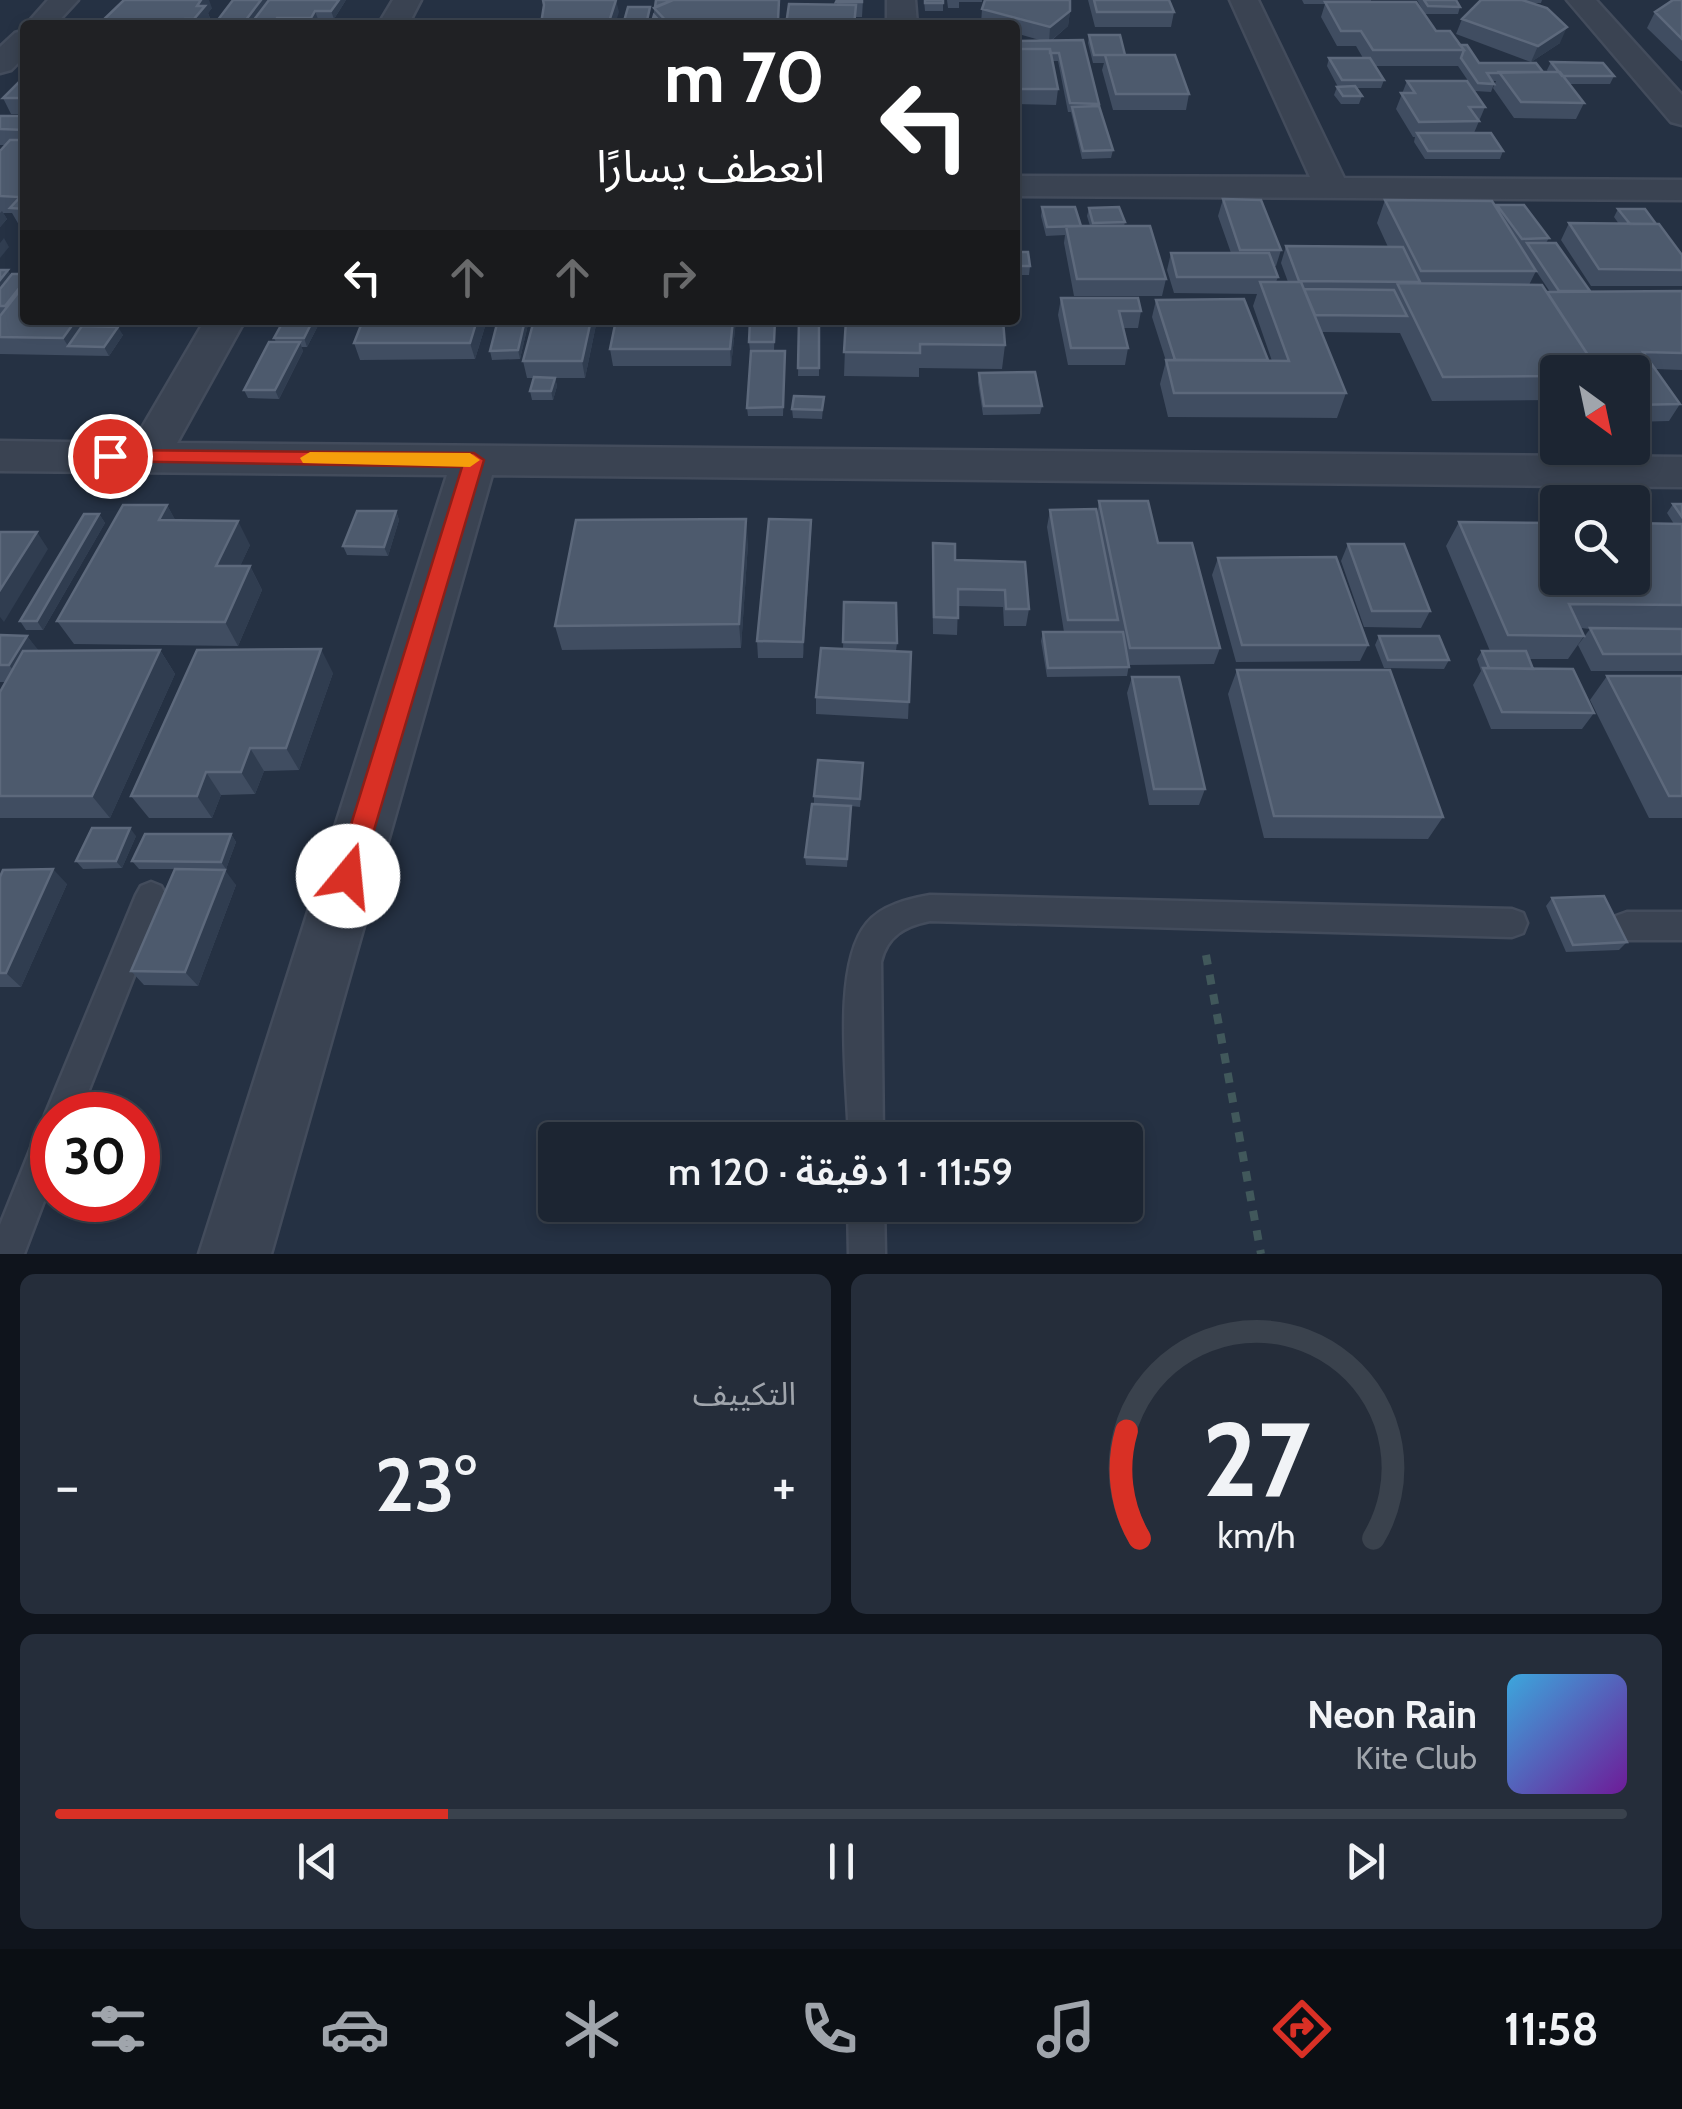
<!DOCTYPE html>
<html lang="ar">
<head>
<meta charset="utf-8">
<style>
  body { margin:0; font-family:Cabin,"Noto Sans Arabic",sans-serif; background:#252d3a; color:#f1f3f6; direction:rtl; height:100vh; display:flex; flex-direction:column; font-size:38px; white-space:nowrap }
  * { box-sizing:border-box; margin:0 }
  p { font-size:32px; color:#a0a5ac }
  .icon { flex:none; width:55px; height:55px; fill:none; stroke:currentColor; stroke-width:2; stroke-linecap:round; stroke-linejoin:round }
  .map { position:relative; height:1254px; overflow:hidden; direction:ltr }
  .panel { display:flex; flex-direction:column; gap:20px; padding:20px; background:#0f141c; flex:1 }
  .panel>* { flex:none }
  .hud { position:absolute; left:20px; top:20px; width:1000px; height:305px; border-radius:10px; box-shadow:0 5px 15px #0003,0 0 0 2px #3a424d; direction:rtl; background:#202124; color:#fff; overflow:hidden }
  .needle { width:65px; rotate:147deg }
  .buttons { position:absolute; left:1540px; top:355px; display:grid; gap:20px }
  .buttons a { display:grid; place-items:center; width:110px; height:110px; border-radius:10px; background:#1c2532; box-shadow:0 5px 15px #0003,0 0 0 2px #3a424d; font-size:50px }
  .speed { position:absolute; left:30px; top:1092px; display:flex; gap:20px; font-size:50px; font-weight:700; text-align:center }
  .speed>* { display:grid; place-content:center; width:130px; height:130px; border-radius:50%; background:#1c2532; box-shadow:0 5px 15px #0003,0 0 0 2px #3a424d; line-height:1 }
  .speed .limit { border:15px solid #d22; background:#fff; color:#111 }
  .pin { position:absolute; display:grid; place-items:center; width:85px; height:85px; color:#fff; margin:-42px; border:5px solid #fff; border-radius:50%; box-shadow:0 2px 10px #0007 }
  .me { position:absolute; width:110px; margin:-55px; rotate:17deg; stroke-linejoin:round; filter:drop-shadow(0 0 8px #0008) }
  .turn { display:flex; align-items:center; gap:35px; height:210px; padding:0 30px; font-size:45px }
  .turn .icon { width:130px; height:130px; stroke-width:2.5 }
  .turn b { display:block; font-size:70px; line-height:85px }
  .lanes { display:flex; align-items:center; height:95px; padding:0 30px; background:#0003; justify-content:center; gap:50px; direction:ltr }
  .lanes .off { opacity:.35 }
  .big { font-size:75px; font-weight:600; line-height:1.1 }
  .panel .tile { flex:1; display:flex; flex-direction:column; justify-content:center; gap:15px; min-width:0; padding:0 35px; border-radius:15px; background:#252d3a }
  .panel .dial { align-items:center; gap:0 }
  .dial svg { height:260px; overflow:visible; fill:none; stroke:#3a424d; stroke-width:7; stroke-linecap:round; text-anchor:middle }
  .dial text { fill:#f1f3f6; stroke:none }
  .song { display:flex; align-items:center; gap:30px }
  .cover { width:120px; height:120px; border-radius:15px; background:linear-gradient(135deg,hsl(200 70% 55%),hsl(280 70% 35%)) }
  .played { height:10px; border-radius:5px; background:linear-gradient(90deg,#d93025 25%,#3a424d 25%) }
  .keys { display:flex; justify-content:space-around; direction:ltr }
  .heat { display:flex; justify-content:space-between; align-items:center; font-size:55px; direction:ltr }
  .panel .tiles { flex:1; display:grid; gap:20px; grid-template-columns:1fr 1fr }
  .tile:last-child { grid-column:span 2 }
  .trip { position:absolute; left:538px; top:1122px; width:605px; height:100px; border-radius:10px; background:#1c2532; box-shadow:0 5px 15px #0003,0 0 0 2px #3a424d; font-weight:600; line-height:100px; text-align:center; direction:rtl }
  .menu { display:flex; height:160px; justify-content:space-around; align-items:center; background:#0b0f14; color:#a0a5ac }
  .menu .icon { width:70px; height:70px }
  .menu .on { color:#d93025 }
  .menu b { font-size:45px; color:#f1f3f6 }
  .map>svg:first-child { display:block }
</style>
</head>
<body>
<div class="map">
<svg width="1682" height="1254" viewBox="0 0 1682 1254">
  <rect width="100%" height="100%" fill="#253143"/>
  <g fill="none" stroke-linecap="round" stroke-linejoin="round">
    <defs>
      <path id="lane" d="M151,882l10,4 5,9 -87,220h-27v65l-28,74h-24v-29l35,-87 5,-12 8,-3 -3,-8 91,-220 5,-9z
        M930,895l582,14 11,4 4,10 -4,10 -11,4 -582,-16c-25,5 -43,15 -49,41l2,178h-34c-1,-55 -18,-174 18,-217 15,-18 41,-24 63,-28z
        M1627,912h55v28h-55l-11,-4 -4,-10 4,-10z
        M848,1205h36l1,49h-36z"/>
      <path id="street" d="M48,0h30l-23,25 -30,1z
        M393,0h28l-13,25h-30z
        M887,0h28l2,25h-30z
        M1230,0h28l86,178 338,2v20l-667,-4v-20l295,1z
        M1567,0h29l86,95v30l-11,-3z
        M25,30v26l-14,14 -11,3v-26l15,-14z
        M205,320h40l-68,123 1505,14v30l-1190,-12 -221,779h-72l248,-779 -447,-4v-30l133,2z"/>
    </defs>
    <use href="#lane" stroke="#434c5c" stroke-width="5"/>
    <use href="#street" stroke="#434c5c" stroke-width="5"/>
    <path stroke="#41585b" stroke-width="8" stroke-dasharray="10 10" stroke-linecap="butt" d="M1206,955l55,299"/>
    <use href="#lane" fill="#3a4352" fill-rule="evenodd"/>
    <use href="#street" fill="#3a4352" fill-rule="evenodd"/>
  </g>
  <path fill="#404d61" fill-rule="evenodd" d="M346,0l-12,19h-16l-4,6h-100z
    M837,0h26l-1,17h-6l-1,8 -18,-20z
    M924,0h19v11h-18z
    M947,0h35v2h-23v6h-11z
    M1088,0h81l5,12 -3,15h-76z
    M1302,0h69v2l65,29 24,14 19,18 69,9 -1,-2 4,-8 63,14 -4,8h-41l15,19 -8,16 -62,-1 -21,-30 3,-7h-4l2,3 -3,8 -16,-1 -17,-25h-83l9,14 -3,8h-25l6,8 -3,8h-18l-7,-9 3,-8h1l-11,-21 2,-8h34l-7,-12h-19l-16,-29 4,-13h-21z
    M1417,0h39l4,7 -2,7h-33z
    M1481,0h61l-1,3h-10l29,40 -29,19 -75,-28 6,-15z
    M1682,0v61h-1l-34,-33 8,-16z
    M212,8l-4,5 3,8 -3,4h-110z
    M654,8l125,17h-128l3,-10z
    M982,9l88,2 -2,15 -17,15 48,63 14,46 -2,8 -29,1 -11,-47h-3l-10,-51h-6l6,28 -2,16 -41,-1v-63h28l-28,-8v-8l-34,-1z
    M1089,35l36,20 64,39 -3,16h-73l-11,-40 2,-7h-11l-5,-20z
    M25,78v36h-14l-8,-16z
    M1407,81l78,26 -11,26 29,18 -3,8h-75l-11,-17 1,-5h-2l-17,-28z
    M0,116h25v109h-6l-7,-12h-9l4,6 -7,8v-76l5,-6h-5z
    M1223,199l58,51 -5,16h-2l4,11 -2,5h12l-7,-19 5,-17 102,1 -11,-24 8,-23 111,7 1,-2 52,33 -3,5 43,49 93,-1v79l-26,-1 24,35 -11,17 -37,1v-50h-74v34l-3,-6 -123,1 -32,-68 -78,-1 24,61 -9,25 -169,-1 -8,-33 6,-23 -14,-44 4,-17 112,61h4l-19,-55 4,-12 -83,-1 -7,-23 4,-17h60l-13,-37zM1534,268l16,24 -21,-7 7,-14z
    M1042,207l39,19h9l-3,-10 2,-8 36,14 -1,4 42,53 -4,17h-88l-10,-53 1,-8 -19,1 -5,-20z
    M1618,209l38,15 26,31v31h-91l-30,-46 8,-17 50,1 -5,-7z
    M1015,252l15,14 -1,9h-14z
    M0,270l11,5 14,-1v46h89l-5,6 14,9 -14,21 -109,-2z
    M1061,298l80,13 -3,17h-15l5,20 -3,17h-57l-10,-50z
    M321,320l-14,27h-6l2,4 -24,48 -31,-1 -4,-8 32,-48 -2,-4z
    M487,320l-12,39 -115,1 -6,-17z
    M498,320h31l-9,39 -28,1 -2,-9z
    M597,320l-12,58h-30l2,8 -4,14h-21l-2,-9 4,-13h-7l-4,-17z
    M736,320l-5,46h-118l-3,-17z
    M775,320l-1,31h-24l-1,-9z
    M799,320h20v56h-21z
    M846,320l159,25 -3,24 -83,-1v9l-75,-1z
    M785,360l-2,56h-35l-1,-8z
    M979,373l63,33 -2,8 -57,1 -5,-33z
    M824,397l-2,22 -29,-1 -1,-9z
    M1099,501l59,42 62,105 -6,16 -85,1 -2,11 -80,1 -6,-36 2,-9h21l-17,-105 3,-17 47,4z
    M1673,504h9v167h-91l-13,-26 12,-16 -9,-1 3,8 -16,23h-39l4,10 61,44 -12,16h-91l-18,-44 8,-14 -4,-12 5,-8h8l-44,-105 13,-24 215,2 -7,-11z
    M167,505l8,15 75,25 -10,21h10l12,24 -24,56 -164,-2 -17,-23z
    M396,511l3,9 -11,36 -41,-1 -4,-9z
    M99,514l6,9 -62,107h-17l-6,-9z
    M811,520v17l-8,121h-45l-1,-17z
    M748,543l-7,105 -179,2 -7,-24z
    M933,543l22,17 70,2 4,47 -3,17h-22l-1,-19 -45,-1 -1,29 -24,-1 -1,-74z
    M1348,544l82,67 -9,17 -57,-1 -23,-66z
    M1218,558l150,87 -8,16 -124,1 -24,-87z
    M844,602l53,41 -1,8 15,1 -3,67 -92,-5v-17l27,-48z
    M0,635l27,1 11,15 122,-1 15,24 -65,144h-110v-126l6,-10h-6z
    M1379,636l70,24 -5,9 -60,-1 -9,-23z
    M1237,670l206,147 -15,22 -164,-1 -36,-144z
    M333,673l-34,97 -35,1 -9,23 -34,1 -9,23h-63l-18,-22z
    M1607,676h75v142h-33l-59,-118z
    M1132,677l73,112 -6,16h-50l-22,-112z
    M863,763l-3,44 -9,-1 -4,61 -41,-2 -1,-8 9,-53v-8z
    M231,834l5,8 -10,27h-15l25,16 -38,101 -54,-1 -13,-14 44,-102h-36l-7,-8z
    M136,836l-14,32 -39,1 -7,-8z
    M0,877l67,7 -46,103h-21z
    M1552,898l75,44 -8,8 -53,2 -20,-46z"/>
  <path fill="#303d50" d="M201,0h8l3,8 -4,5 3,8 -3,4h-12l-2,-6 3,-13z
    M261,0h11l-13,25h-17z
    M339,0h7l-12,19 -3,-8z
    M616,0l3,12 -4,13h-7z
    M315,11l3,8 -5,6 -2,-7z
    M1070,11l-2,15 -19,16 1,-15z
    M1567,27l-7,16 -29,19 7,-16z
    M2,211l5,8 -7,8v-14z
    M4,238l5,9 -9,11v-15z
    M8,270l5,9 -13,16v-15z
    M76,320h3l8,15 -19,11 -5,-8z
    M95,320h19l-11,15z
    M313,320h8l-14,27 -3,-9z
    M477,320h10l-12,39 -5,-16z
    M525,320h4l-9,39 -2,-9z
    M591,320h6l-12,58 -3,-17z
    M733,320h3l-5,46 -1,-17z
    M118,327l5,8 -14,21 -5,-9z
    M300,342l3,9 -24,48 -4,-9z
    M555,378l2,8 -4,14 -2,-9z
    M167,505l14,25 -22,-10z
    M396,511l3,9 -11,36 -4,-9z
    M99,514l6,9 -62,107 -6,-9z
    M746,519l2,24 -7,105 -2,-24z
    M811,520v17l-8,121v-16z
    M238,521l12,24 -21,45 -13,-24z
    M37,532l11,17 -44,73 -4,-5v-27z
    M250,566l12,24 -24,56 -13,-24z
    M27,636l13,16 -17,30 -14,-17z
    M321,649l12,24 -34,97 -13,-22z
    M160,650l15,24 -65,144 -18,-22z
    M250,748l14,23 -9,23 -14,-22z
    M206,772l15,23 -9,23 -15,-22z
    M130,828l6,8 -14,32 -6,-7z
    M231,834l5,8 -10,27 -5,-7z
    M53,869l14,15 -46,103 -15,-14z
    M225,870l11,15 -38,101 -13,-14z"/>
  <path fill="#4d5a6d" stroke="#5d697c" stroke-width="2.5" d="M124,0h77l-4,6h8l-11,13h-9l-4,6h-83z
    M233,0h28l-19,25h-28z
    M269,0h70l-8,11h-16l-4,7h-34l-5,7h-22z
    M543,0h73l-8,25h-77l10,-1 3,-19z
    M656,0h17l-18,7z
    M673,0h106l-1,20 -14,5h-13l-11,-4 -6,4h-26l-4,-4 -16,4h-18l-16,-17z
    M837,0h25v2h-26z
    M925,0h18v3h-18z
    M985,0h85v11l-20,16 -68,-18z
    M1094,0h75l5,12h-77z
    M1424,0h32l4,7 -32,-1z
    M1481,0h41l25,8 20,19 -29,19 -76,-27z
    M1673,0h9v39l-27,-27z
    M1325,2h91l20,29h14l14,19h-91l-12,-19h-20z
    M789,4l67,1 -2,20h-68z
    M628,7h22l-4,18h-23z
    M654,15l9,10h-12z
    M1089,35h31l5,20h-31z
    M1083,40l16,64 -29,-1 -11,-50h-9v-4h-35v-8z
    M1460,45h7l12,18h57l7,9 -56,1 7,11 -16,-1 -17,-25 3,-8z
    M1015,49h35l8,40h-43z
    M1105,55h70l14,39h-73z
    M1329,58h41l14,22h-42z
    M1551,62l52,1 11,13h-52z
    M1499,72h61l24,31 -63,-1z
    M23,78h2v20h-22z
    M1407,81h60l18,26h-16l10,14 -60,1 -18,-29h14z
    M1355,86l7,10h-19l-6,-9z
    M1099,106l14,44 -30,1 -11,-44z
    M0,116h25v14l-25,-1z
    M1417,133h74l12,18h-75z
    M10,140h15v69l-15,-1 10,-11 -20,-1v-45z
    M1223,199l38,1 20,50h-41z
    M1385,200l107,1 44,70h-115z
    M1497,205h27l25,33 -27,1z
    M1042,207h33l6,19 -34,1z
    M1119,207l6,15 -32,1 -4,-15z
    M1618,209h27l11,15h-26z
    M1569,223l90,1 23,31v15l-83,-1z
    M1066,226h84l16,53h-89z
    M1527,243h29l34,48h-31z
    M1286,246l117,1 17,35 -121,-1z
    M1015,252h13l2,14h-15z
    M1171,253h98l9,24h-101z
    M0,270h8l-8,10z
    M12,274h13l-3,4 2,4 -19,24h-5v-17z
    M1260,282h41l45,111h-172l-8,-33 123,1z
    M1397,283l145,2 57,87h-41v4l-115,1z
    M25,284v36h51l-13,18 -63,-1v-21z
    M1304,289l90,1 13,26 -92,-1z
    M1682,291v62l-39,-1 37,52 -48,1v-33h-33l-52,-80z
    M1061,298h77l3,13h-22l9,37h-57z
    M1244,299l24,61h-93l-19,-60z
    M284,320h29l-9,18h-30z
    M363,320h114l-7,23h-116z
    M498,320h27l-7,30 -28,1z
    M534,320h57l-9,41h-59z
    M616,320h117l-3,29h-120z
    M750,320h25l-1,22h-25z
    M799,320h20v48h-21z
    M846,320h157l2,25 -85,-1v9l-76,-1z
    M82,326l36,1 -14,20 -36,-1z
    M269,342h31l-25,48h-31z
    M751,351h34l-2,56 -36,1z
    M1035,372l7,34h-58l-5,-33z
    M534,377l21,1 -4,13h-21z
    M794,396l30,1 -2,13 -30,-1z
    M1099,501h49l10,42h34l28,105h-90z
    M1673,504h9v13z
    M123,505h44l-8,15 79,1 -22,45h34l-25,56 -168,-1z
    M1096,509l22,111h-50l-18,-110z
    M357,511h39l-12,36 -41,-1z
    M84,514h15l-62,107h-17z
    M746,519l-7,105 -184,2 21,-106z
    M769,519l42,1 -8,122 -46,-1z
    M1459,522l99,1v55h74v-55l50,1v81l-113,-1 15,32 -76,-1z
    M0,532h37l-37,58z
    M933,543l22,1v16l70,2 4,47h-23l-1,-19 -47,-1v29l-24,-1z
    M1348,544h56l26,67h-58z
    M1336,557l32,88h-126l-24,-87z
    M844,602l52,1 1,40 -54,-1z
    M1590,628l92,1v25h-79z
    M1043,632h80l6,35 -81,1z
    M0,635l27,1 -18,29h-9z
    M1379,636h60l10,24h-61z
    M821,648l90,4 -2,50 -93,-5z
    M321,649l-35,99h-36l-9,24h-35l-9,24h-66l66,-146z
    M160,650l-68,146h-92v-104l23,-41z
    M1482,651h44l7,18 -44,-1z
    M1483,668l90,1 21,44 -92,-1z
    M1237,670h153l53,147 -169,-1z
    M1607,676h75v120h-13z
    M1132,677h47l26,112h-51z
    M818,760l45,3 -3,36 -46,-3z
    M812,804l39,2 -4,53 -42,-2z
    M92,828h38l-14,33h-40z
    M145,834h86l-10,28 -89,-1z
    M53,869l-47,104h-6v-96l3,-7z
    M175,869l50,1 -40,102 -54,-1z
    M1604,896l23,46 -54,3 -21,-47z"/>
  <path fill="#d93025" stroke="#8d1f18" stroke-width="2.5" d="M110,450l364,3 10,7 -126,424 -10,4 -9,-4 -4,-8 127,-409 -359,-6v-9z"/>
  <path fill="#f59e0b" d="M310,452l160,1 10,7 -10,7 -167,-4 -3,-5z"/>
</svg>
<div class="buttons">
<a><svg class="needle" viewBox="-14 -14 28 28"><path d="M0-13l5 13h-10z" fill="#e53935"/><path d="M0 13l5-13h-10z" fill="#a0a5ac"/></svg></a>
<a><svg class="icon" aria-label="search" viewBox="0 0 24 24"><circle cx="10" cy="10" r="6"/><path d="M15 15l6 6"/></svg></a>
</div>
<div class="speed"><div class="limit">30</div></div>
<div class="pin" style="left:110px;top:456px;background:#d93025"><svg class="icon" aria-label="arrive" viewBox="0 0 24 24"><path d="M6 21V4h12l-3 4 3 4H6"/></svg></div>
<svg class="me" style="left:348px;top:876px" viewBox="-20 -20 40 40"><circle r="19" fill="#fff"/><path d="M0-13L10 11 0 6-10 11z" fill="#d93025"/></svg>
<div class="trip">11:59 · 1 دقيقة · 120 m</div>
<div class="hud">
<div class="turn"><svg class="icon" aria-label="left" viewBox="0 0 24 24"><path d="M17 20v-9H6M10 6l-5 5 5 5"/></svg><div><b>70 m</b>انعطف يسارًا</div></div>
<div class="lanes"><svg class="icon" aria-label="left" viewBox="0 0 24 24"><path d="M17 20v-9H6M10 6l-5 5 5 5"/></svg><svg class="icon off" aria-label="ahead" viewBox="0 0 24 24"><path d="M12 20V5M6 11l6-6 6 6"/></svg><svg class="icon off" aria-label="ahead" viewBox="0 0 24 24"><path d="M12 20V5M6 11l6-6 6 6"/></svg><svg class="icon off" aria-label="right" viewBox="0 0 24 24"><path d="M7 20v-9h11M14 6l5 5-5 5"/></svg></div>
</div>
</div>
<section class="panel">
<div class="tiles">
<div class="tile dial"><svg viewBox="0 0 100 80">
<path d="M14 69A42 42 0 1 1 86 69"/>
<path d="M14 69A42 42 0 0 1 10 36" stroke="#d93025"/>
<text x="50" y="56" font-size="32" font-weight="700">27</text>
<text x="50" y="72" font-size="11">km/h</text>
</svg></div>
<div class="tile"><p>التكييف</p>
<div class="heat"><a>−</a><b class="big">23°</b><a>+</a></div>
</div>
<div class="tile">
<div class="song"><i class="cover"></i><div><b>Neon Rain</b><p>Kite Club</p></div></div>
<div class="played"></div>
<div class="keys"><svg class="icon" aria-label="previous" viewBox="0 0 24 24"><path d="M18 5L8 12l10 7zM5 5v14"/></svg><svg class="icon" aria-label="pause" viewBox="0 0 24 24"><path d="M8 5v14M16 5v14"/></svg><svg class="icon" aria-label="next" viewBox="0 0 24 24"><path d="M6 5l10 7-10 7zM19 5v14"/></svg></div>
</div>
</div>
</section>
<nav class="menu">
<b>11:58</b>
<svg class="icon on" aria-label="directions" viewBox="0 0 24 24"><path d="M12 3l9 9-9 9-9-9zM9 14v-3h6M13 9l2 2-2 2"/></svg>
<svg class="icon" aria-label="music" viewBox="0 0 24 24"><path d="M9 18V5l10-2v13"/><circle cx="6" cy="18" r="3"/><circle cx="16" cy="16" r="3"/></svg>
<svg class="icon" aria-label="phone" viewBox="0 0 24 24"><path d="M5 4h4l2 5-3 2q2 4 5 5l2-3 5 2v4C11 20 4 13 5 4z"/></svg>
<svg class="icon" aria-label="climate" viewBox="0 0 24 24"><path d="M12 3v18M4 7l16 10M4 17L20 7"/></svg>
<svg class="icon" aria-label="car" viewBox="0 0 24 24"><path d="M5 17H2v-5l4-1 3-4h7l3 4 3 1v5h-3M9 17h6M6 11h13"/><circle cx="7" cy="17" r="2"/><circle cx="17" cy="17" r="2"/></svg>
<svg class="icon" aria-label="filters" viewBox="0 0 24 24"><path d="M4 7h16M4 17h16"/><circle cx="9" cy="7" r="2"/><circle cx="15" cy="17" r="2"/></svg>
</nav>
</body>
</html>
